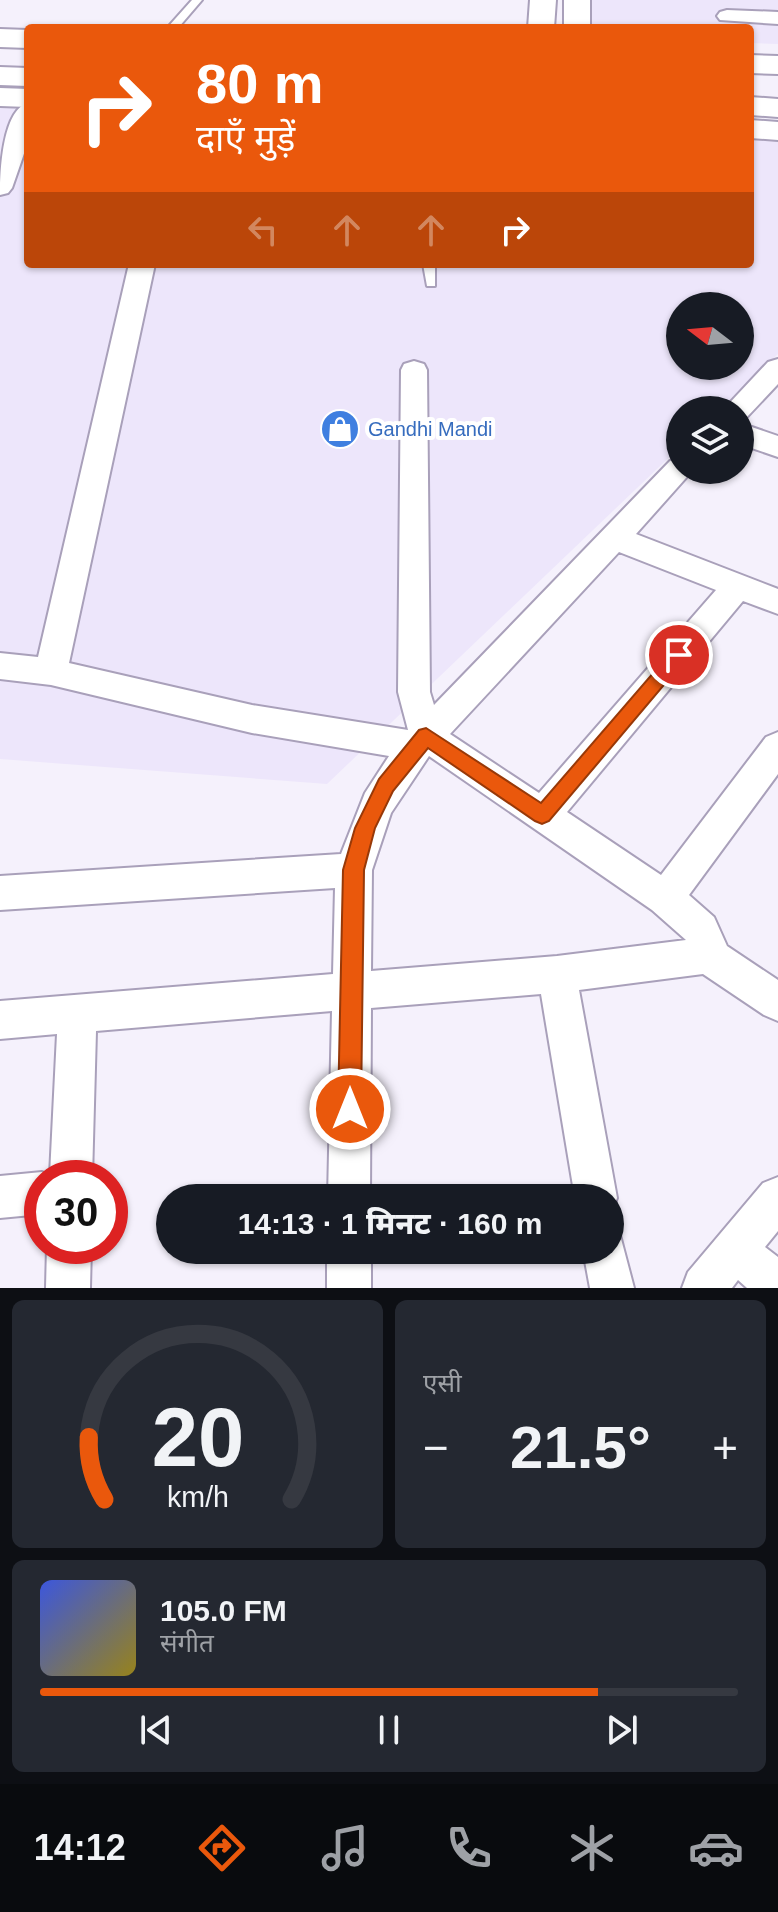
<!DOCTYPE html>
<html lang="hi">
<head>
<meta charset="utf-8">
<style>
  body { margin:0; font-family:Arial,"Noto Sans Devanagari",sans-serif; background:#242831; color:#f1f3f6; height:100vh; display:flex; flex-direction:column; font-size:30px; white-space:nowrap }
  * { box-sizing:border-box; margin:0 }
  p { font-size:26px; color:#9ea1a6 }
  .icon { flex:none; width:44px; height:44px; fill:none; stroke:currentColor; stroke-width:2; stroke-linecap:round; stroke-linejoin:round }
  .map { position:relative; height:1288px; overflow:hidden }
  .panel { display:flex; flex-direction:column; gap:12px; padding:12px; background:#0d0f14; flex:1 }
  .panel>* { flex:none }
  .hud { position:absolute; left:24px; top:24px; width:730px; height:244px; border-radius:8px; box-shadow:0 2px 6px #0004; background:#ea580c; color:#fff; overflow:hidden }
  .needle { width:52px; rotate:286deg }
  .fabs { position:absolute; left:666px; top:292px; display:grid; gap:16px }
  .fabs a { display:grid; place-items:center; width:88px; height:88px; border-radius:50%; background:#171b24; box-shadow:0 2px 6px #0004; font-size:40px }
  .speed { position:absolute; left:24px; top:1160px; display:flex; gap:16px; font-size:40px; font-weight:700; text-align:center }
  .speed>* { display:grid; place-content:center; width:104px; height:104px; border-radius:50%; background:#171b24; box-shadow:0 2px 6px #0004; line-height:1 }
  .speed .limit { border:12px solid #d22; background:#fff; color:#111 }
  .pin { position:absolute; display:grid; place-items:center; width:68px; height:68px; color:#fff; margin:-34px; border:4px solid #fff; border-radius:50%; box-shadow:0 2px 8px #0007 }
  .me { position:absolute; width:88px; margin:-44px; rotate:0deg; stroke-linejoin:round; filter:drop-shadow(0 0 6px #0008) }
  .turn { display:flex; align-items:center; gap:28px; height:168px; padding:0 40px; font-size:36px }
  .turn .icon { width:104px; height:104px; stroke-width:2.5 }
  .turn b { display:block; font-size:56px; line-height:68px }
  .lanes { display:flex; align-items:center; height:76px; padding:0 40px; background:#0003; justify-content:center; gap:40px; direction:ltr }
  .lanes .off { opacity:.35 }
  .big { font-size:60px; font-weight:800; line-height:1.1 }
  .panel .tile { flex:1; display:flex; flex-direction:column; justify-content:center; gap:12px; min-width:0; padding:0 28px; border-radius:12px; background:#242831 }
  .panel .dial { align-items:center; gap:0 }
  .dial svg { height:208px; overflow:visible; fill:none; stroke:#363941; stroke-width:7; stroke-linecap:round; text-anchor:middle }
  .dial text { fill:#f1f3f6; stroke:none }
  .song { display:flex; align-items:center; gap:24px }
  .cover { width:96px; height:96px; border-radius:12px; background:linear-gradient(135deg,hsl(230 70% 55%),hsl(50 70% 35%)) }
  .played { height:8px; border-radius:4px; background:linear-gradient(90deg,#ea580c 80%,#363941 80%) }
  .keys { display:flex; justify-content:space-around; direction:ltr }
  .heat { display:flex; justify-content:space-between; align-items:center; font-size:44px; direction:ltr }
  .panel .tiles { flex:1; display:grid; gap:12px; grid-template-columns:1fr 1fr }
  .tile:last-child { grid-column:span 2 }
  .trip { position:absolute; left:156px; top:1184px; width:468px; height:80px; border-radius:40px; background:#171b24; box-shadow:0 2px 6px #0004; font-weight:800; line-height:80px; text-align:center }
  .dock { display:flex; height:128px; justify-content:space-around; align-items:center; background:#090b0e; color:#9ea1a6 }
  .dock .icon { width:56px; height:56px }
  .dock .current { color:#ea580c }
  .dock b { font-size:36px; color:#f1f3f6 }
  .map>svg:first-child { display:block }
</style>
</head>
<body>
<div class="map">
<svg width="778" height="1288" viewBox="0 0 778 1288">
  <rect width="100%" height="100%" fill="#f5f1fc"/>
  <path fill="#ede6fb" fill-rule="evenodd" d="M592,0h186v44l-28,-1v-15h-158z
    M0,99l28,1v164h722v-133l28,1v222l-59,56h-39v37l-353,337 -327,-25zM680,306h60v60h-60z"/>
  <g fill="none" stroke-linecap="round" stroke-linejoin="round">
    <defs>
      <path id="service" d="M192,0h10l-24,28h-11z
        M423,264h12v22h-8z"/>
      <path id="minor" d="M727,10l51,2v12l-58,-4 -3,-4 3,-4z
        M28,103v39l-16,46 -4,5 -8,2c0,-22 2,-85 28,-92z
        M129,264h26l-86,399 183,42 156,25 -10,-38 3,-322 3,-6 10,-3 10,3 3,6 3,322 4,13 236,-244 10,-3v12h13l-57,64 142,55v25l-35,-13 -176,211 94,63 105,-138 12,-5v42l-89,121 25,22 13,29 51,34v41l-14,-6 -61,-41 -124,16 38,208 -6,15 -1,-15h-35l-34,-204 -170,14 -1,190h-42l4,-187 -236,20 -4,147h-50v36l-42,4v-42l42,-4 8,3 7,-141 -57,5v-38l333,-27 2,-86 -335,22v-34l341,-22 24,-61 24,-37 -137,-23 -201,-48 -51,-6v-26l38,4zM619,552l97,38 -177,203 -89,-59zM429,756l223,154 34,30 -129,16 -186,15 1,-101 19,-57z
        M778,359v25l-31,33 -7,2v-9h-17l45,-48z
        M740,423l38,13v21l-38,-13z
        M778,1177v54l-13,16 13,10v31h-31l-9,-8 -6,8h-50l6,-16 75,-89z
        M610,1230l10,5 14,53h-44l-7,-38h27z
        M47,1246h44l-1,42h-44z
        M327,1250h44v38h-44z"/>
      <path id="tertiary" d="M530,0h26l-2,28h-26z
        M564,0h26v28h-26z"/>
      <path id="trunk" d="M0,29l28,1v18l-28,-1z
        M750,55l28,1v18l-28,-1z
        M0,88l28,1v18l-28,-1z
        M750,120l28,2v18l-28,-2z"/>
      <path id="motorway" d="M0,67l28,1v18l-28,-1z
        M750,97l28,2v18l-28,-2z"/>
    </defs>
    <use href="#service" stroke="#a9a0ba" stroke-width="4"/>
    <use href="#minor" stroke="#a9a0ba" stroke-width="4"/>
    <use href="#tertiary" stroke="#a9a0ba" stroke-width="4"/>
    <use href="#trunk" stroke="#a9a0ba" stroke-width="4"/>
    <use href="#motorway" stroke="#a9a0ba" stroke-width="4"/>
    <use href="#service" fill="#fff" fill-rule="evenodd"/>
    <use href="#minor" fill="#fff" fill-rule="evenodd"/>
    <use href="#tertiary" fill="#fff" fill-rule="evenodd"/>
    <use href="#trunk" fill="#fff" fill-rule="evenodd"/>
    <use href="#motorway" fill="#fff" fill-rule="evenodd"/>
  </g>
  <path fill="#ea580c" stroke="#983908" stroke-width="2" d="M679,647l6,3 3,5 -3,5 -136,161 -7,3 -7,-3 -107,-73 -35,43 -18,37 -11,42 -3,239 -3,9 -8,3 -8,-3 -4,-9 5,-239 12,-42 24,-49 40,-49 7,-2 115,75 132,-153z"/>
  <defs>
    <symbol id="shop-disc" viewBox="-11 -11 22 22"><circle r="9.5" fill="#3f7fe0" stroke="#fff"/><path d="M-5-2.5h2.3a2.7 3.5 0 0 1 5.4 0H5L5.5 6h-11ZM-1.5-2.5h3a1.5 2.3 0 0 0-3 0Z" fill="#fff"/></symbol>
  </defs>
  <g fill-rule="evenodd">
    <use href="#shop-disc" x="318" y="407" width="44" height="44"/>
  </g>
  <g text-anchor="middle" stroke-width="8" stroke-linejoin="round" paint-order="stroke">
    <g font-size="20" fill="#366cbe" stroke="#fff" text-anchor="start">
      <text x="368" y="436">Gandhi Mandi</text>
    </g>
  </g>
</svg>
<div class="fabs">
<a><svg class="needle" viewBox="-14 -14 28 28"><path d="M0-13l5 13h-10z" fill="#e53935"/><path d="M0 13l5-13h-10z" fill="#9ea1a6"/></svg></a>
<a><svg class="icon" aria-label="layers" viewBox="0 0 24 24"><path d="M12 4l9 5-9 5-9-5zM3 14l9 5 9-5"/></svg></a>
</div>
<div class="speed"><div class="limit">30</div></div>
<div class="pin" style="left:679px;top:655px;background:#d93025"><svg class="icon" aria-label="arrive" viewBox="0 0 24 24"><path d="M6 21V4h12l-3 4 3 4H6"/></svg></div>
<svg class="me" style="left:350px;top:1109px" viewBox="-20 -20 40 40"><circle r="17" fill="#ea580c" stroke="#fff" stroke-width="3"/><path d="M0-11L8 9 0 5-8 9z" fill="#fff"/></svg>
<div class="trip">14:13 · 1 मिनट · 160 m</div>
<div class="hud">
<div class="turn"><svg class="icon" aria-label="right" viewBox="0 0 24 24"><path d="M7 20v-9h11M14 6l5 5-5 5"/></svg><div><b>80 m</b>दाएँ मुड़ें</div></div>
<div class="lanes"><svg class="icon off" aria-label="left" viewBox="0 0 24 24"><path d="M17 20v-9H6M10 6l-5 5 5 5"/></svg><svg class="icon off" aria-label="ahead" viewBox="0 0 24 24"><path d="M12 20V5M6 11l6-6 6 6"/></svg><svg class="icon off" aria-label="ahead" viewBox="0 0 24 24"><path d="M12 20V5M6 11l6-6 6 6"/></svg><svg class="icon" aria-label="right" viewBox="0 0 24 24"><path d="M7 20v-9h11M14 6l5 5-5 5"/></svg></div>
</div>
</div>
<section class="panel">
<div class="tiles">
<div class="tile dial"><svg viewBox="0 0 100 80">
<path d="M14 69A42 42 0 1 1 86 69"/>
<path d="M14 69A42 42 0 0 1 8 45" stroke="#ea580c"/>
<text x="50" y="56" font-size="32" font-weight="700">20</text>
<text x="50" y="72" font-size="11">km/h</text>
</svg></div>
<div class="tile"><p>एसी</p>
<div class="heat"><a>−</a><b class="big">21.5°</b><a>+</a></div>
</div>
<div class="tile">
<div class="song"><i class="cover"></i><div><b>105.0 FM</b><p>संगीत</p></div></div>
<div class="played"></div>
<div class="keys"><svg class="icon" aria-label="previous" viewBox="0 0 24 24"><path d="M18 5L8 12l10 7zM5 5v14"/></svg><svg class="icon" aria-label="pause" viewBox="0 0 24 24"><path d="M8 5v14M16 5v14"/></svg><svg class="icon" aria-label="next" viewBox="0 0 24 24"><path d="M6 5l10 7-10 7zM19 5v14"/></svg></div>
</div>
</div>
</section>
<nav class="dock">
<b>14:12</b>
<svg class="icon current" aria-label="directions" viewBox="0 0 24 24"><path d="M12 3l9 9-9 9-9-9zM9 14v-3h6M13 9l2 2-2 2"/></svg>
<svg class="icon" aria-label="music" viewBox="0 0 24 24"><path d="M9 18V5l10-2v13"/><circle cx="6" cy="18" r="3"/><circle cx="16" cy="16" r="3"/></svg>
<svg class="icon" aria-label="phone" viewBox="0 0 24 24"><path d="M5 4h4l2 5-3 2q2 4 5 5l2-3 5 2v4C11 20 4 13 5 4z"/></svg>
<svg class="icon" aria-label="climate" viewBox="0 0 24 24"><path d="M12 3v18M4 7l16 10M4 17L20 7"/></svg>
<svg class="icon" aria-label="car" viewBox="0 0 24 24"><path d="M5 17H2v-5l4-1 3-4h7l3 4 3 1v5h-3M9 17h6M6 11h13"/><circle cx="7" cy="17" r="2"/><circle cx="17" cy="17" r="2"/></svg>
</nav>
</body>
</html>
